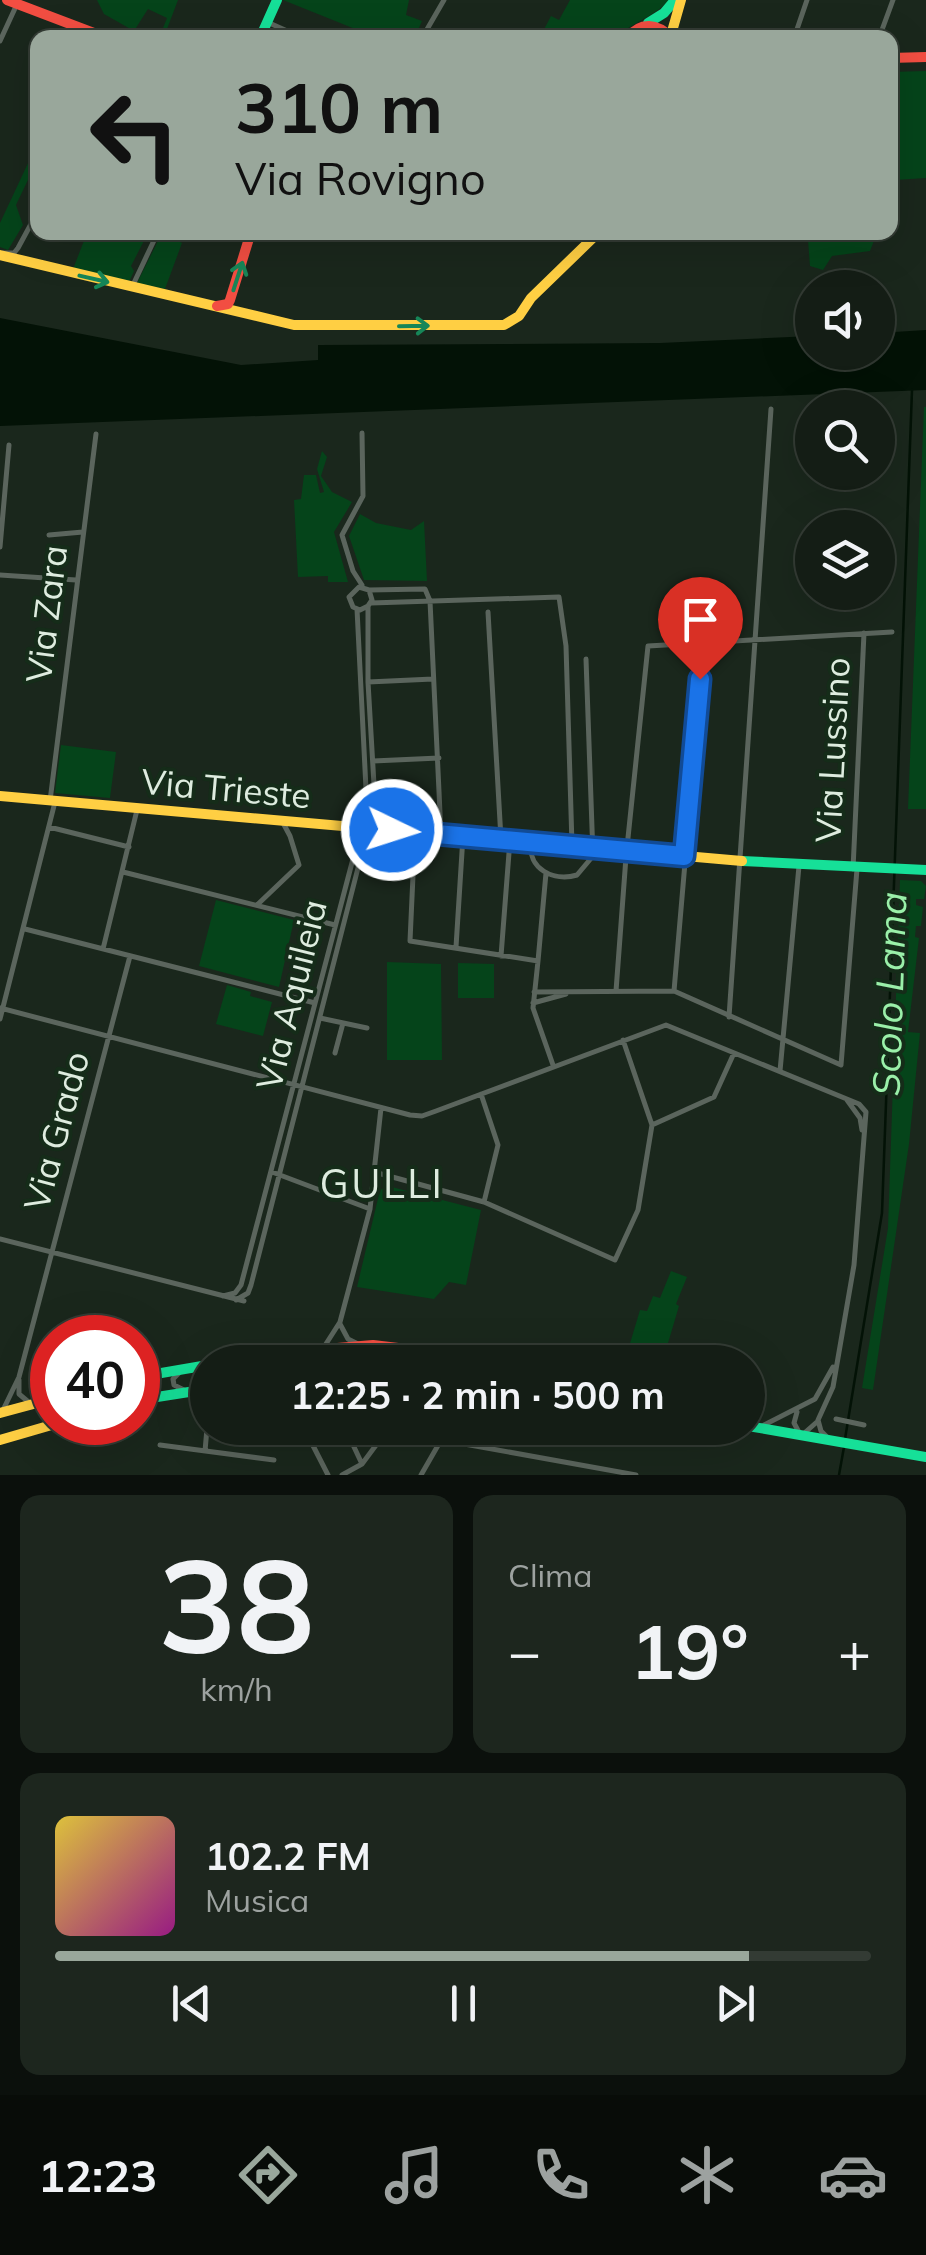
<!DOCTYPE html>
<html lang="it">
<head>
<meta charset="utf-8">
<style>
  body { margin:0; font-family:Mulish,sans-serif; background:#1d261e; color:#f1f3f6; height:100vh; display:flex; flex-direction:column; font-size:38px; white-space:nowrap }
  * { box-sizing:border-box; margin:0 }
  p { font-size:32px; color:#9da2a0 }
  .icon { flex:none; width:55px; height:55px; fill:none; stroke:currentColor; stroke-width:2; stroke-linecap:round; stroke-linejoin:round }
  .map { position:relative; height:1475px; overflow:hidden }
  .side { display:flex; flex-direction:column; gap:20px; padding:20px; background:#0b100c; flex:1 }
  .side>* { flex:none }
  .banner { position:absolute; left:30px; top:30px; width:868px; height:210px; border-radius:20px; box-shadow:0 10px 40px #0002,0 0 0 2px #333b34; background:#99a79b; color:#111; overflow:hidden }
  .fabs { position:absolute; left:795px; top:270px; display:grid; gap:20px }
  .fabs a { display:grid; place-items:center; width:100px; height:100px; border-radius:50%; background:#141d15; box-shadow:0 10px 40px #0002,0 0 0 2px #333b34; font-size:50px }
  .speed { position:absolute; left:30px; top:1315px; display:flex; gap:20px; font-size:50px; font-weight:700; text-align:center }
  .speed>* { display:grid; place-content:center; width:130px; height:130px; border-radius:50%; background:#141d15; box-shadow:0 10px 40px #0002,0 0 0 2px #333b34; line-height:1 }
  .speed .limit { border:15px solid #d22; background:#fff; color:#111 }
  .pin { position:absolute; display:grid; place-items:center; width:85px; height:85px; color:#fff; margin:-102px -42px; border-radius:50% 50% 50% 0; rotate:-45deg; box-shadow:0 0 10px #0007 }
  .pin .icon { rotate:45deg }
  .me { position:absolute; width:110px; margin:-55px; rotate:94deg; stroke-linejoin:round; filter:drop-shadow(0 0 8px #0008) }
  .turn { display:flex; align-items:center; gap:35px; height:210px; padding:0 40px; font-size:45px }
  .turn .icon { width:130px; height:130px; stroke-width:2.5 }
  .turn b { display:block; font-size:70px; line-height:85px }
  .big { font-size:75px; font-weight:700; line-height:1.1 }
  .side .widget { flex:1; display:flex; flex-direction:column; justify-content:center; gap:15px; min-width:0; padding:0 35px; border-radius:20px; background:#1d261e }
  .side .dial { align-items:center; gap:0 }
  .dial b { font-size:130px; line-height:1 }
  .song { display:flex; align-items:center; gap:30px }
  .cover { width:120px; height:120px; border-radius:15px; background:linear-gradient(135deg,hsl(50 70% 55%),hsl(310 70% 35%)) }
  .played { height:10px; border-radius:5px; background:linear-gradient(90deg,#99a79b 85%,#333b34 85%) }
  .keys { display:flex; justify-content:space-around; direction:ltr }
  .heat { display:flex; justify-content:space-between; align-items:center; font-size:55px; direction:ltr }
  .side .tiles { flex:1; display:grid; gap:20px; grid-template-columns:1fr 1fr }
  .widget:last-child { grid-column:span 2 }
  .trip { position:absolute; left:190px; top:1345px; width:575px; height:100px; border-radius:50px; background:#141d15; box-shadow:0 10px 40px #0002,0 0 0 2px #333b34; font-weight:700; line-height:100px; text-align:center }
  .tabs { display:flex; height:160px; justify-content:space-around; align-items:center; background:#080c08; color:#9da2a0 }
  .tabs .icon { width:70px; height:70px }
  .tabs .current { color:#99a79b }
  .tabs b { font-size:45px; color:#f1f3f6 }
  .map>svg:first-child { display:block }
</style>
</head>
<body>
<div class="map">
<svg width="926" height="1475" viewBox="0 0 926 1475">
  <rect width="100%" height="100%" fill="#1a271c"/>
  <path fill="#05441a" d="M97,0h81l-14,37 -5,1 8,-20 -19,-9 -14,22 -30,-17z
    M283,0h126l-3,15 16,6 -7,16h-40z
    M570,0h99c-15,17 -36,22 -53,37h-76l11,-21 8,4z
    M926,71v107l-31,2 -5,13v-121z
    M37,144v17l-21,44 7,20 -15,25 -8,-3v-24z
    M87,233h61l-17,33 3,5 -5,11 -56,-13z
    M811,233v-1l66,1 -7,18 -38,5 -9,14 -13,-4 -2,-26z
    M166,235l16,8 -17,46 -28,-6 22,-44 5,2z
    M924,407h2v402h-18z
    M322,451l5,6 -6,19 11,16 20,10 -18,30 14,50h-20v-6l-30,1 -4,-77 7,-1 3,-24h12l4,18 4,-1 -7,-23z
    M360,514l16,9 35,7 13,-9 3,60 -63,-1 -15,-44z
    M61,745l55,7 -6,46 -55,-5z
    M900,880l21,1 5,5 -2,13h-8v6l7,2 -2,19h-5l-1,11 4,1 -11,94 12,1 -11,111 -36,246 -11,-2 26,-160z
    M216,900l78,20 -15,67 -80,-21z
    M387,962l54,2 1,96h-55z
    M458,963l36,1v34h-36z
    M227,985l24,7 -1,4 22,6 -9,34 -47,-12z
    M388,1186l93,24 -15,75 -17,-3 -15,17 -77,-12 23,-97z
    M671,1271l16,6 -11,27 3,2 -16,54 -35,-10 12,-40 7,1 6,-15 7,2z"/>
  <path fill="#031206" d="M0,318l241,47 77,-5v-15l342,-2 152,-7v16h66v-19l48,-3v60l-926,36z"/>
  <g fill="none" stroke-linecap="round" stroke-linejoin="round">
    <path stroke="#031206" stroke-width="2.5" d="M845,1439l37,-226 30,-823
      M839,1475l5,-28"/>
    <path stroke="#5b655d" stroke-width="5" d="M267,22l36,16
      M422,38l22,-38
      M794,38l13,-38
      M879,38l14,-38
      M0,41l17,-37
      M3,253h11l4,-5 20,-37
      M132,287l26,-55
      M362,433l1,63 -21,39 11,36 9,14
      M49,535l34,-3
      M0,547l9,-102
      M0,575l76,5
      M369,590l3,10 -4,6 -8,4 -7,-3 -4,-10 10,-10 10,3 56,-1 5,12 11,233
      M371,603l188,-6 7,49 6,199
      M488,612l13,227
      M368,682l65,-3
      M373,761l66,-3
      M50,801l46,-367
      M49,827l80,20
      M415,832l-5,109 128,20 -5,47 20,57
      M531,842c-4,27 23,40 46,33l16,-19 -7,-197
      M853,869l11,-236
      M123,872l212,53
      M257,905l42,-40 -9,-29 -8,-15
      M25,929l290,74
      M456,947l7,-111
      M103,949l34,-139
      M501,956l9,-116
      M538,961l8,-88
      M616,991l10,-134 22,-211 244,-14
      M674,991l30,-350
      M534,992l140,-1 167,74 16,-196
      M533,1003l33,-9
      M0,1008l410,107 12,1 14,-5 230,-86 193,79 7,8 -12,153 -21,122 -15,33 3,11 8,8
      M729,1017l42,-608
      M320,1018l47,10
      M0,1019l55,-217
      M335,1053l8,-30
      M780,1071l19,-205
      M481,1094l17,51 -14,57
      M847,1100l13,18 2,12
      M652,1125l62,-28 20,-44
      M272,1172l98,37
      M374,1172l110,30 131,58 23,-50 14,-85 -29,-85
      M0,1239l244,62
      M223,1296l12,-3 6,-8 118,-449 17,-17 -8,-137v-76
      M236,1300l12,-7 3,-8 117,-456 -11,-220
      M340,1324l8,15 10,5
      M324,1347l16,-25 30,-113 11,-101
      M179,1373l-6,6 1,6 12,6
      M19,1380v14l12,10
      M3,1410l16,-33 111,-421
      M797,1412l-3,11 7,13 17,-15
      M836,1419l28,6
      M760,1427l55,-28 18,-32
      M304,1428l24,47
      M442,1440l194,35
      M160,1445l114,15
      M205,1451l3,-34
      M342,1475l20,-11 26,-35 -41,3 15,32
      M421,1475l27,-47"/>
    <path stroke="#16e098" stroke-width="10" d="M648,23l16,-10 11,-13
      M260,38l17,-38
      M742,861l184,9
      M138,1377l70,-12
      M138,1400l70,-11
      M748,1426l178,31"/>
    <path stroke="#ffcf43" stroke-width="10" d="M671,35l10,-35
      M0,255l294,70h210l15,-9 12,-18 68,-66
      M0,796l742,65
      M0,1413l52,-14
      M0,1440l62,-18"/>
    <path stroke="#f24e42" stroke-width="10" d="M7,0l100,38
      M627,38c14,-17 30,-15 45,0
      M890,58l36,-1
      M217,306l11,-2 2,-4 21,-68
      M221,1362l57,-9 95,-8 143,17"/>
  </g>
  <defs><path id="oneway-shaft" d="M-6 0H5M1.5-3L5.5 0L1.5 3" fill="none" stroke-width="1.6" stroke-linecap="round" stroke-linejoin="round" transform="scale(2.5)"/></defs>
  <g stroke="#168658">
    <use href="#oneway-shaft" transform="translate(238 276) rotate(-72)"/>
    <use href="#oneway-shaft" transform="translate(94 279) rotate(13)"/>
    <use href="#oneway-shaft" transform="translate(414 326) rotate(-1)"/>
  </g>
  <g fill="none" stroke-linecap="round" stroke-linejoin="round">
    <defs>
      <path id="route" d="M392,830l292,26 16,-177"/>
    </defs>
    <use href="#route" stroke="#114b97" stroke-width="25"/>
    <use href="#route" stroke="#1a73e8" stroke-width="18"/>
  </g>
  <g text-anchor="middle" stroke-width="8" stroke-linejoin="round" paint-order="stroke">
    <g font-size="35" fill="#deecdf" stroke="#152c19">
      <text transform="translate(47 614) rotate(-83)" y="12">Via Zara</text>
      <text transform="translate(833 750) rotate(-87)" y="12">Via Lussino</text>
      <text transform="translate(226 789) rotate(5)" y="12">Via Trieste</text>
      <text transform="translate(292 995) rotate(-76)" y="12">Via Aquileia</text>
      <text transform="translate(57 1131) rotate(-75)" y="12">Via Grado</text>
    </g>
    <g font-size="38" font-style="italic" fill="#9af0a9" stroke="#152c19">
      <text transform="translate(890 994) rotate(-88)" y="13">Scolo Lama</text>
    </g>
    <g font-size="40" letter-spacing="2.5" fill="#deecdf" stroke="#152c19">
      <text x="382" y="1198">GULLI</text>
    </g>
  </g>
</svg>
<div class="fabs">
<a><svg class="icon" aria-label="sound" viewBox="0 0 24 24"><path d="M4 9h4l5-4v14l-5-4H4zM17 9q2 3 0 6"/></svg></a>
<a><svg class="icon" aria-label="search" viewBox="0 0 24 24"><circle cx="10" cy="10" r="6"/><path d="M15 15l6 6"/></svg></a>
<a><svg class="icon" aria-label="layers" viewBox="0 0 24 24"><path d="M12 4l9 5-9 5-9-5zM3 14l9 5 9-5"/></svg></a>
</div>
<div class="speed"><div class="limit">40</div></div>
<div class="pin" style="left:700px;top:679px;background:#d93025"><svg class="icon" aria-label="arrive" viewBox="0 0 24 24"><path d="M6 21V4h12l-3 4 3 4H6"/></svg></div>
<svg class="me" style="left:392px;top:830px" viewBox="-20 -20 40 40"><circle r="17" fill="#1a73e8" stroke="#fff" stroke-width="3"/><path d="M0-11L8 9 0 5-8 9z" fill="#fff"/></svg>
<div class="trip">12:25 · 2 min · 500 m</div>
<div class="banner">
<div class="turn"><svg class="icon" aria-label="left" viewBox="0 0 24 24"><path d="M17 20v-9H6M10 6l-5 5 5 5"/></svg><div><b>310 m</b>Via Rovigno</div></div>
</div>
</div>
<section class="side">
<div class="tiles">
<div class="widget dial"><b>38</b><p>km/h</p></div>
<div class="widget"><p>Clima</p>
<div class="heat"><a>−</a><b class="big">19°</b><a>+</a></div>
</div>
<div class="widget">
<div class="song"><i class="cover"></i><div><b>102.2 FM</b><p>Musica</p></div></div>
<div class="played"></div>
<div class="keys"><svg class="icon" aria-label="previous" viewBox="0 0 24 24"><path d="M18 5L8 12l10 7zM5 5v14"/></svg><svg class="icon" aria-label="pause" viewBox="0 0 24 24"><path d="M8 5v14M16 5v14"/></svg><svg class="icon" aria-label="next" viewBox="0 0 24 24"><path d="M6 5l10 7-10 7zM19 5v14"/></svg></div>
</div>
</div>
</section>
<nav class="tabs">
<b>12:23</b>
<svg class="icon current" aria-label="directions" viewBox="0 0 24 24"><path d="M12 3l9 9-9 9-9-9zM9 14v-3h6M13 9l2 2-2 2"/></svg>
<svg class="icon" aria-label="music" viewBox="0 0 24 24"><path d="M9 18V5l10-2v13"/><circle cx="6" cy="18" r="3"/><circle cx="16" cy="16" r="3"/></svg>
<svg class="icon" aria-label="phone" viewBox="0 0 24 24"><path d="M5 4h4l2 5-3 2q2 4 5 5l2-3 5 2v4C11 20 4 13 5 4z"/></svg>
<svg class="icon" aria-label="climate" viewBox="0 0 24 24"><path d="M12 3v18M4 7l16 10M4 17L20 7"/></svg>
<svg class="icon" aria-label="car" viewBox="0 0 24 24"><path d="M5 17H2v-5l4-1 3-4h7l3 4 3 1v5h-3M9 17h6M6 11h13"/><circle cx="7" cy="17" r="2"/><circle cx="17" cy="17" r="2"/></svg>
</nav>
</body>
</html>
